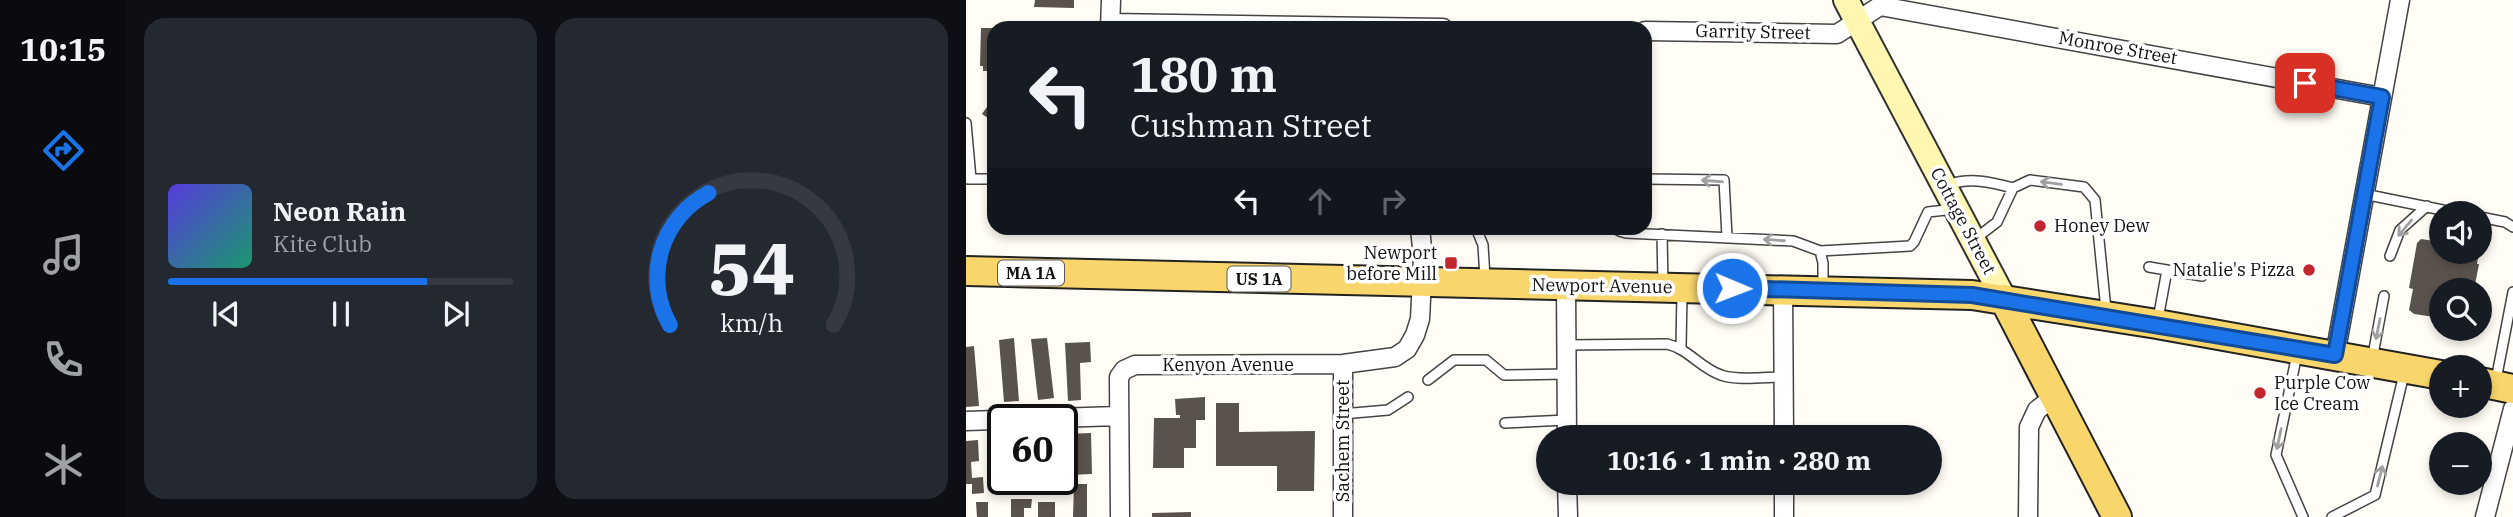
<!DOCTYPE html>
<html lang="en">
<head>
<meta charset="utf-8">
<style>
  body { margin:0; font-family:"IBM Plex Serif",serif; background:#242831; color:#f1f3f6; height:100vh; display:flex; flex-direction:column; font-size:26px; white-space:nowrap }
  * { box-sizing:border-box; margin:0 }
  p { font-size:23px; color:#9ea1a6 }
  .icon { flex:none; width:38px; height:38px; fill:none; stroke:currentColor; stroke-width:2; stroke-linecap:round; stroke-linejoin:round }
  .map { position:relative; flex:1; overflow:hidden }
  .sheet { display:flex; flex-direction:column; gap:18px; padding:18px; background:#0d0f14; width:840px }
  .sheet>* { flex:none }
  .top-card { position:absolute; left:21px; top:21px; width:665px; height:214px; border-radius:21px; box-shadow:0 4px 10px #0003; background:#171b24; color:#f1f3f6; overflow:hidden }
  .tools { position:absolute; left:1463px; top:201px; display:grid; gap:14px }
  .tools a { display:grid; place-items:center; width:63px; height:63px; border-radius:50%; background:#171b24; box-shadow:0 4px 10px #0003; font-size:35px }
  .speed { position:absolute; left:21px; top:404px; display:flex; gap:14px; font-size:35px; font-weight:700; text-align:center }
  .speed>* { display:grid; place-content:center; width:91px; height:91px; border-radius:50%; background:#171b24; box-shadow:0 4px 10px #0003; line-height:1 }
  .speed .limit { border:4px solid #111; border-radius:10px; background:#fff; color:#111 }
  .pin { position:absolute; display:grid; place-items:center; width:60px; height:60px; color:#fff; margin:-30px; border-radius:14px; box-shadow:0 4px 10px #0006 }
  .me { position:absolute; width:77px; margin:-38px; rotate:91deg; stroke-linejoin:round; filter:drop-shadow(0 0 5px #0008) }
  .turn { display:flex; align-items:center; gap:24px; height:147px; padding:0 28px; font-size:32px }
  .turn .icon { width:91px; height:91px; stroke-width:2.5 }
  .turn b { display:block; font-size:49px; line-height:60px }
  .lanes { display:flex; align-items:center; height:66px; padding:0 28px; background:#0003; justify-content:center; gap:35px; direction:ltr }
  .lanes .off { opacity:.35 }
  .sheet .widget { flex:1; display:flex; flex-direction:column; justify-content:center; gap:10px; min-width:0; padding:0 24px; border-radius:21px; background:#242831 }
  .sheet .dial { align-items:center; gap:0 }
  .dial svg { height:182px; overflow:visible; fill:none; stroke:#363941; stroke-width:7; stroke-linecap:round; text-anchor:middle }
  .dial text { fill:#f1f3f6; stroke:none }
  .song { display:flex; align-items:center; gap:21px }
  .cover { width:84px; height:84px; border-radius:10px; background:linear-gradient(135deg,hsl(250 70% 55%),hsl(160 70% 35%)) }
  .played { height:7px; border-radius:4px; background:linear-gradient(90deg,#1a73e8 75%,#363941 75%) }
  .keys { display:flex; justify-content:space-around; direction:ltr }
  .sheet .tiles { flex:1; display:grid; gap:18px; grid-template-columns:repeat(2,1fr) }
  .trip { position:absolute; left:570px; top:425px; width:406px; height:70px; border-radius:35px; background:#171b24; box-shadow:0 4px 10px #0003; font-weight:700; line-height:70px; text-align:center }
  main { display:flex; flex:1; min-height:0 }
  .tab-bar { display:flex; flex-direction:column; width:126px; justify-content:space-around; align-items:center; background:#090b0e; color:#9ea1a6 }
  .tab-bar .icon { width:49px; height:49px }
  .tab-bar .active { color:#1a73e8 }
  .tab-bar b { font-size:32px; color:#f1f3f6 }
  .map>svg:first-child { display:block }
</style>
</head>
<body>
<main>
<nav class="tab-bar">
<b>10:15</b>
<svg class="icon active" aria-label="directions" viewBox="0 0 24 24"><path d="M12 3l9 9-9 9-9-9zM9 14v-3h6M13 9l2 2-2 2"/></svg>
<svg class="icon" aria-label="music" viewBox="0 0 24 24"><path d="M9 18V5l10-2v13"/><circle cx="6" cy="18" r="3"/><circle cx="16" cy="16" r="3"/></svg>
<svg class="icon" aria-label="phone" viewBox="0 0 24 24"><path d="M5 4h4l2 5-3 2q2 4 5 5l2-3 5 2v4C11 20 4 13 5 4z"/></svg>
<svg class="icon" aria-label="climate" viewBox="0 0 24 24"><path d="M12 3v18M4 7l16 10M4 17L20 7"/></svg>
</nav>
<section class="sheet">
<div class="tiles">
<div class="widget">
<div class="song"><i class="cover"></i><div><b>Neon Rain</b><p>Kite Club</p></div></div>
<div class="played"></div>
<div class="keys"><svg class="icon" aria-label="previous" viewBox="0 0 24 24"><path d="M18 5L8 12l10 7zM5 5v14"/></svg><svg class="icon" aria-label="pause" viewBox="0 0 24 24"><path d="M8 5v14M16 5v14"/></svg><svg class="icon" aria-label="next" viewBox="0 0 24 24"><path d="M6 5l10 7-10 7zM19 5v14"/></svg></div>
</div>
<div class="widget dial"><svg viewBox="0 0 100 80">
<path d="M14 69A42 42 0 1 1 86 69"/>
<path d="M14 69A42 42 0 0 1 31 11" stroke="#1a73e8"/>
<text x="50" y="56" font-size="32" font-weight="700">54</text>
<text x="50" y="72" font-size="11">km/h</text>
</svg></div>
</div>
</section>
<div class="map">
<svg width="1547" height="517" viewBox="0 0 1547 517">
  <rect width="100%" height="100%" fill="#fffdf5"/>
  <path fill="#5a524d" d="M69,0h39v8l-40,-1z
    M15,28h13v43h-11v-5h-3z
    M28,97v25l-12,-8z
    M1455,239l20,3v10h38l-2,12h2l-5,26h-33v28l-27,-4 -5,-4 4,-21 -4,-1 8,-45z
    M48,338l5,63 -15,1 -5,-62z
    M81,338l7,60 -16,2 -7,-61z
    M124,342l1,20 -11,1 1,37 -13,1 -3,-58z
    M8,346l5,60 -13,1v-60z
    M239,397v23h-9v28h-12v20h-31l1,-50h26v-3h-4l-1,-16z
    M250,403h23v29l76,-1 -1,60h-37v-25h-61z
    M125,433l1,41 -24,1 -1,-41z
    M26,437h11v43h3v13h-13z
    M12,440l1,21 -8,1 1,16 11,-1 1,16 -12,1v-10h-6v-43z
    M108,484h13v33h-14z
    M45,499h21l-1,9h-7v9h-13z
    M10,502h12v15h-11z
    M72,502h17v15h-17z
    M225,512v5h-39v-4z"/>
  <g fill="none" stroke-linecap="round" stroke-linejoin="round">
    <defs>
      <path id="lane" d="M0,123l5,56
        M2,179h26
        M679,179l79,1 3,57
        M981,185c24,-8 43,-3 66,3
        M1398,194l98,20
        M1514,217l25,5 8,5
        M510,228l7,17 2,33
        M652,228l1,3 7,2 167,8 27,10 90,-5 4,-4 14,-30 27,-3
        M696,234l1,51
        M1009,239l22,-17 16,-34 17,-8 54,7 11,13 11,110
        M854,251l3,12v26
        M1424,256l10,-26 27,-24
        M1183,267l53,9
        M1192,319l9,-49
        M600,345l101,-1c22,5 33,24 54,31 15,6 45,2 62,2
        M715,347l1,-54
        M1331,354l-21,101 27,62
        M1406,360l12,-64
        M462,380l26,-20h32l18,15 62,-1
        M1530,380l17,-88
        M376,414l46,-4 20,-13
        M539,423l62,-3
        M1366,517l43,-22 29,-121"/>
      <path id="street" d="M144,23l333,5
        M144,28l1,-28
        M679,31l192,3 43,-28 502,91
        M600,285l1,153
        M817,289l1,149
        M1369,355l65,-355
        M377,364v153
        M0,421l152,-5
        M601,483l1,34
        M818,483v34
        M154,517l-1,-140 5,-7 11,-5 208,-1 52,-7 12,-8 8,-14 5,-16 3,-61 -3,-30
        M1062,517l1,-90 8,-17 17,-13
        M1519,517l28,-108"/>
      <path id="secondary" d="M880,0l158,299"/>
      <path id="primary" d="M0,271l1006,24 185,29 284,51
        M1038,299l113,218
        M1514,382l33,7"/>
    </defs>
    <use href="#lane" stroke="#444" stroke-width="12"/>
    <use href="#street" stroke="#444" stroke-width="21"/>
    <use href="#secondary" stroke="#333" stroke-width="28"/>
    <use href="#primary" stroke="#222" stroke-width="32"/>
    <use href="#lane" stroke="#fff" stroke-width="9"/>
    <use href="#street" stroke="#fff" stroke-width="18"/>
    <use href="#secondary" stroke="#fff6b0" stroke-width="24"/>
    <use href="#primary" stroke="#f9d66b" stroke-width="28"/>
  </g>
  <defs><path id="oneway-shaft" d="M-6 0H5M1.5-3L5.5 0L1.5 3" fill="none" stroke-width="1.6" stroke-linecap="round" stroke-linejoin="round" transform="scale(1.75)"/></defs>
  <g stroke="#a0a0a0">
    <use href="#oneway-shaft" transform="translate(746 181) rotate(-175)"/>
    <use href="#oneway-shaft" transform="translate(1085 183) rotate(-173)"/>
    <use href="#oneway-shaft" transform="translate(1439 228) rotate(130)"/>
    <use href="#oneway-shaft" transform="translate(808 240) rotate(-176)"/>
    <use href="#oneway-shaft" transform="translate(1412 329) rotate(101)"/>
    <use href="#oneway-shaft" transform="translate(1313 439) rotate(102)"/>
    <use href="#oneway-shaft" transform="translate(1414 476) rotate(-76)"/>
  </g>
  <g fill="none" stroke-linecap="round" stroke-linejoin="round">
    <defs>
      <path id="route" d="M766,288l240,7 363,60 47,-258 -77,-14"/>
    </defs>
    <use href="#route" stroke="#114b97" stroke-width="18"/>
    <use href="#route" stroke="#1a73e8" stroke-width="12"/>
  </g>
  <g fill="#c4262e" stroke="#fff" stroke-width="2.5">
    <circle cx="1074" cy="226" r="7"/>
    <rect x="478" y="256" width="14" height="14" rx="3.5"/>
    <circle cx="1343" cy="270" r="7"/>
    <circle cx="1294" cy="393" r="7"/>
  </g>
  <g text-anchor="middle" stroke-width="7" stroke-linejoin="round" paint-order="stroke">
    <g fill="#fff" stroke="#585858" stroke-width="2">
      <rect x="32" y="260.5" width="66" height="25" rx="5"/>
      <rect x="261.5" y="266.5" width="63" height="25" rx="5"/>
    </g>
    <g font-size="16" font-weight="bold" fill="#111">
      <text x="65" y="279">MA 1A</text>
      <text x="293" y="285">US 1A</text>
    </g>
    <g font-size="18" fill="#111" stroke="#fff">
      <text transform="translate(787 32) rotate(1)" y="6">Garrity Street</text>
      <text transform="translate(1152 48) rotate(10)" y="6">Monroe Street</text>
      <text transform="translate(997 221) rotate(62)" y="6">Cottage Street</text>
      <text transform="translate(636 286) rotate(1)" y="6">Newport Avenue</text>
      <text x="262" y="371">Kenyon Avenue</text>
      <text transform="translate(377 441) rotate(-90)" y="6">Sachem Street</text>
    </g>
    <g font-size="18" fill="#111" stroke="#fff" text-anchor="start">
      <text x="1088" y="232">Honey Dew</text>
      <text x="471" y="259" text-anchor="end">Newport<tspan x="471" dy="21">before Mill</tspan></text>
      <text x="1329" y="276" text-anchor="end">Natalie's Pizza</text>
      <text x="1308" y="389">Purple Cow<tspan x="1308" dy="21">Ice Cream</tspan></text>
    </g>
  </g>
</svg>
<div class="tools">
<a><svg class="icon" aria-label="sound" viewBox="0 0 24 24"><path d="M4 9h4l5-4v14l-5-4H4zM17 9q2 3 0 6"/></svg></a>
<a><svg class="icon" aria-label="search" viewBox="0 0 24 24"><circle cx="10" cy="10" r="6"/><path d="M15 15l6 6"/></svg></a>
<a>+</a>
<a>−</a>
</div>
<div class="speed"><div class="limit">60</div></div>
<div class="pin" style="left:1339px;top:83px;background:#d93025"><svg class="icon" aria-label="arrive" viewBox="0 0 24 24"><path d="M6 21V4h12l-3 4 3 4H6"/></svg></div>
<svg class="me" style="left:766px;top:288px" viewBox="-20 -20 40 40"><circle r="17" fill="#1a73e8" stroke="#fff" stroke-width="3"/><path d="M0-11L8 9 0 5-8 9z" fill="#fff"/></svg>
<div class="trip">10:16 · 1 min · 280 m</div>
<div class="top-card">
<div class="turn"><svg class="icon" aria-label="left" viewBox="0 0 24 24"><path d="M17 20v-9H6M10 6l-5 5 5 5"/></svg><div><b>180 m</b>Cushman Street</div></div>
<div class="lanes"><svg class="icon" aria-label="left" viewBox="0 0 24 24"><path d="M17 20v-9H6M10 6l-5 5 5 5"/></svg><svg class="icon off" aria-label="ahead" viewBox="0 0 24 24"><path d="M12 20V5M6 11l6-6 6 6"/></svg><svg class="icon off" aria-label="right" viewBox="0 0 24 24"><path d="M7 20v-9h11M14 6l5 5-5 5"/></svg></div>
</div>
</div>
</main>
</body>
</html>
